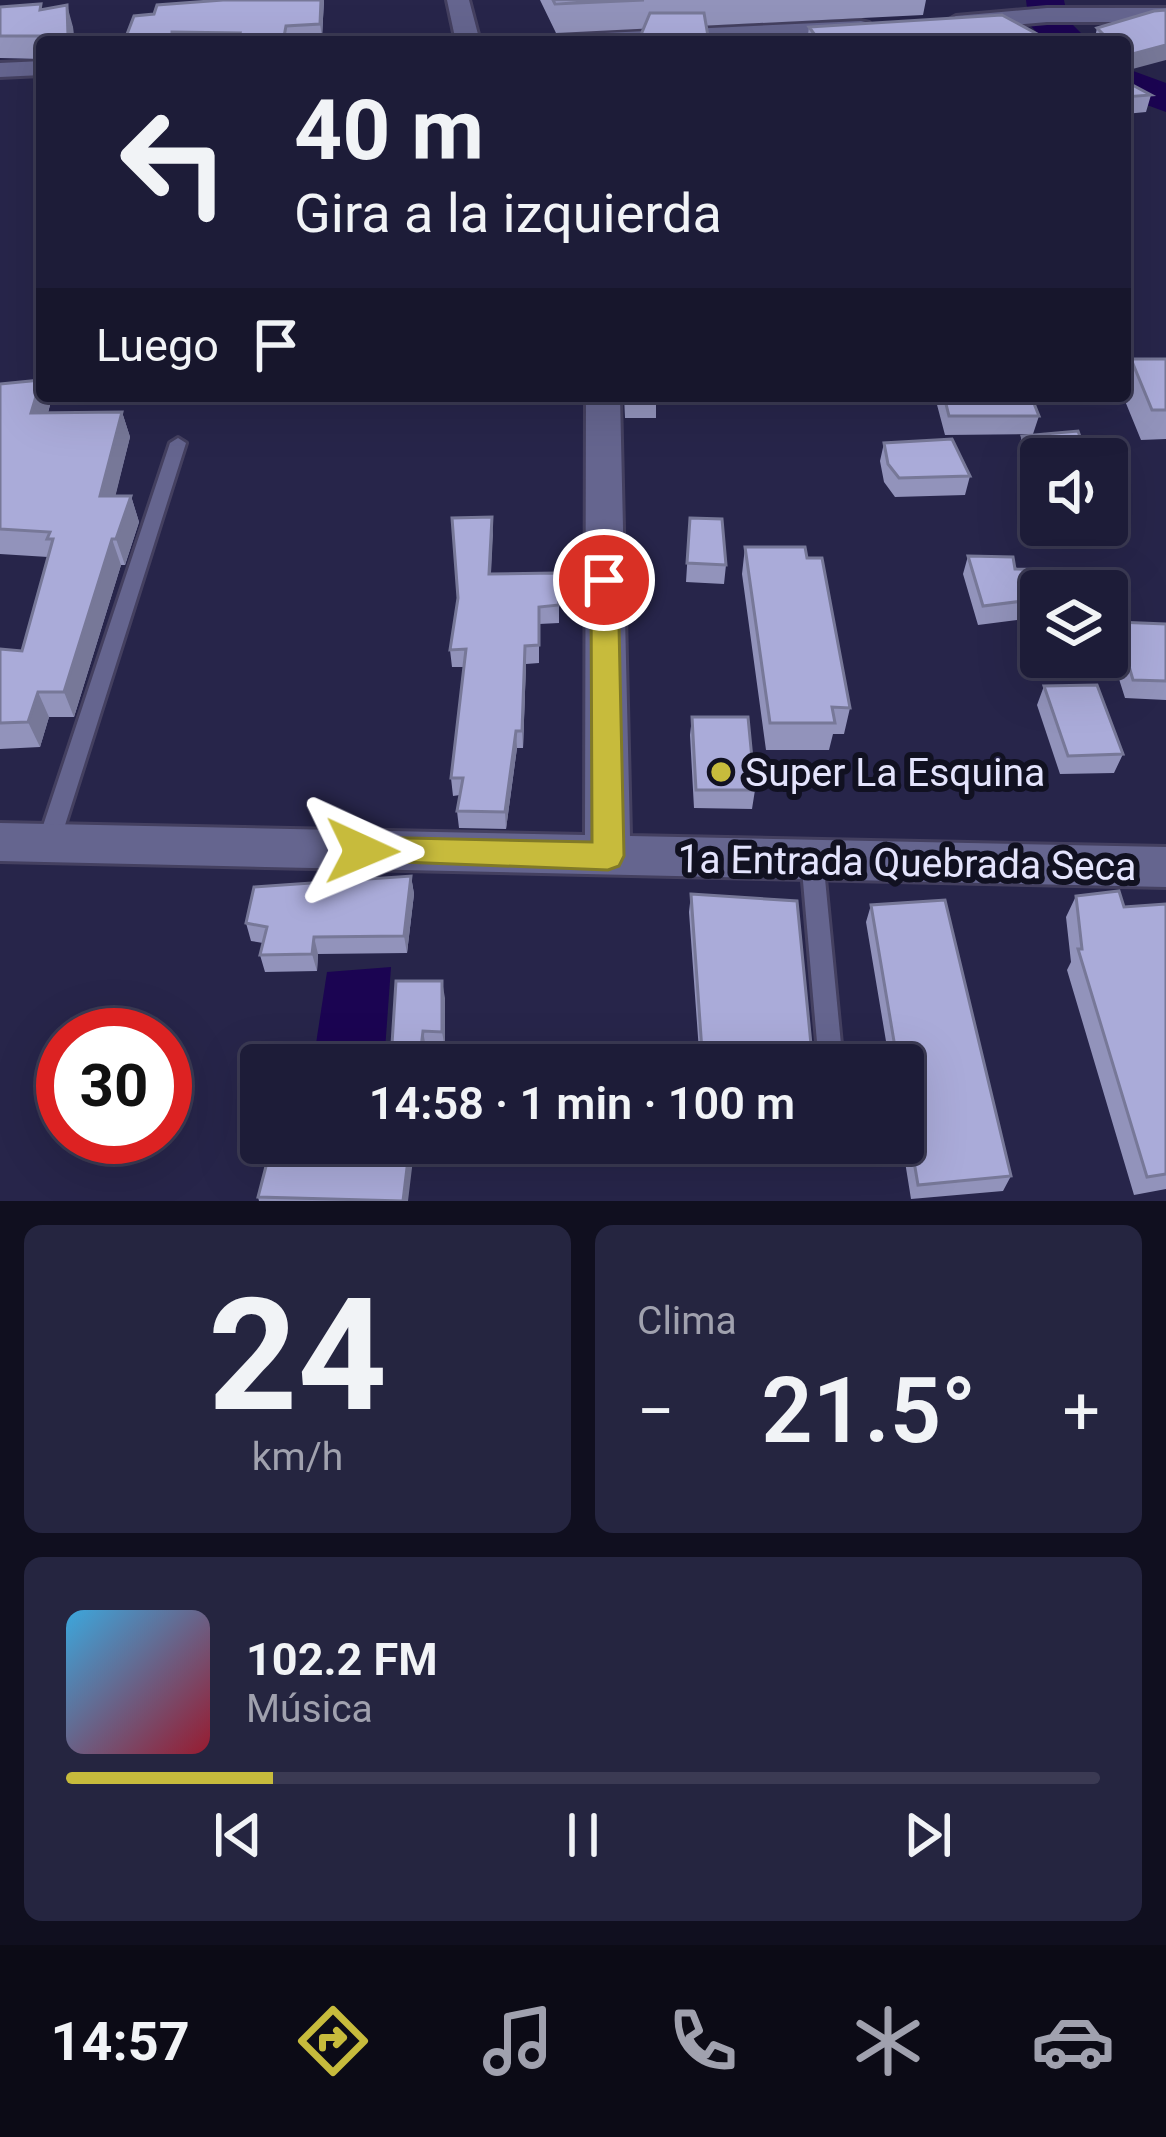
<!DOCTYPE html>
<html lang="es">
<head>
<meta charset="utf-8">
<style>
  body { margin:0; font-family:Roboto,sans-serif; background:#252540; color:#f1f3f6; height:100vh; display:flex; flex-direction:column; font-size:45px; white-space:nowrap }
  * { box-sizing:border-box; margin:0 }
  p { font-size:39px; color:#a0a1ae }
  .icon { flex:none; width:66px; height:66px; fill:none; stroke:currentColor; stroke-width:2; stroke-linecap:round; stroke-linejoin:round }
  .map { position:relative; height:1201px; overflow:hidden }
  .side { display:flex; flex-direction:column; gap:24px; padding:24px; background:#100f1f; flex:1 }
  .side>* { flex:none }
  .hud { position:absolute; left:36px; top:36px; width:1095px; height:366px; border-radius:12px; box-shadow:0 12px 48px #0002,0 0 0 3px #3b3a53; background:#1d1c38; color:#f1f3f6; overflow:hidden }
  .fabs { position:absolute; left:1020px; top:438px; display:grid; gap:24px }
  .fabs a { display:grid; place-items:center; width:108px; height:108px; border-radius:12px; background:#1d1c38; box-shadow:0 12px 48px #0002,0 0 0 3px #3b3a53; font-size:60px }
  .speed { position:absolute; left:36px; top:1008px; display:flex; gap:24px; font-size:60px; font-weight:700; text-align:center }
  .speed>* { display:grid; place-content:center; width:156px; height:156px; border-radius:50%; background:#1d1c38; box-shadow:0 12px 48px #0002,0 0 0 3px #3b3a53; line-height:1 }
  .speed .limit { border:18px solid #d22; background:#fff; color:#111 }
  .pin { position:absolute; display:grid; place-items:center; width:102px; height:102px; color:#fff; margin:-51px; border:6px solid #fff; border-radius:50%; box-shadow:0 3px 12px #0007 }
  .me { position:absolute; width:132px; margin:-66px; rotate:91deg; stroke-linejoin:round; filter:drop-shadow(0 0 9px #0008) }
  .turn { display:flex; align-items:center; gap:42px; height:252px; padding:0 60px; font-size:54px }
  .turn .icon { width:156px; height:156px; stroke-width:2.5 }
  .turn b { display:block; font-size:84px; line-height:102px }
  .then { display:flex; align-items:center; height:114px; padding:0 60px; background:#0003; gap:24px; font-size:45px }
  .big { font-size:90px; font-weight:600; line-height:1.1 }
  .side .tile { flex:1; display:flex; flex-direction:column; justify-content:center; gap:18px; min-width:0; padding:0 42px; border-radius:18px; background:#252540 }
  .side .dial { align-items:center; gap:0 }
  .dial b { font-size:156px; line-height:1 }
  .song { display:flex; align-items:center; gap:36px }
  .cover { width:144px; height:144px; border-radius:18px; background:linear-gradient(135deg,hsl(200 70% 55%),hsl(350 70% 35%)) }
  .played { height:12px; border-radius:6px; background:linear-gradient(90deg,#c7bb3c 20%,#3b3a53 20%) }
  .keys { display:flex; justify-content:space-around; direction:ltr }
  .heat { display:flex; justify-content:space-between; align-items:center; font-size:66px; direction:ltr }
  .side .tiles { flex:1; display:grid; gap:24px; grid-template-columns:1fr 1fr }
  .tile:last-child { grid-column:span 2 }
  .trip { position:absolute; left:240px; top:1044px; width:684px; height:120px; border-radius:12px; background:#1d1c38; box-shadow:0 12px 48px #0002,0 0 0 3px #3b3a53; font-weight:600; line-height:120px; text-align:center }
  .dock { display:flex; height:192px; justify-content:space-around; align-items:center; background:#0c0b16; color:#a0a1ae }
  .dock .icon { width:84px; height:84px }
  .dock .current { color:#c7bb3c }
  .dock b { font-size:54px; color:#f1f3f6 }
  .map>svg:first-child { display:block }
</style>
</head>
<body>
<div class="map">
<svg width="1166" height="1201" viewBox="0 0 1166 1201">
  <rect width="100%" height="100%" fill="#27254a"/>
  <path fill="#1b0452" d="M391,967l-7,97 -71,-1 14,-91z"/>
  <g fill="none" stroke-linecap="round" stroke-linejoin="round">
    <path fill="#1b0452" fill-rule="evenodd" d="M1026,0h38l4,20 22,22h-44l-17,-18z
      M1125,68l41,15v29l-41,-15z"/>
    <defs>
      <path id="lane" d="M178,438l8,5 -127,401 -4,6 -7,3 -7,-3 -4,-6 133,-401z
        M812,849l8,3 3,6 20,207h-24l-18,-207 3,-6z
        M827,1143h24l-2,16 -9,3 -9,-3z"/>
      <path id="street" d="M447,0h22l11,42h-24z
        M1047,8h119v14h-119l-91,8 -12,-7 12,-7z
        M861,21l8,2v10l-156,9h-164l12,-7z
        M42,61v14l-42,2v-14z
        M586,396h34l10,440 536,11v40l-1166,-26v-38l585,12z"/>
    </defs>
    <use href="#lane" stroke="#444060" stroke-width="6"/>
    <use href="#street" stroke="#444060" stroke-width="6"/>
    <use href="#lane" fill="#65658f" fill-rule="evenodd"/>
    <use href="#street" fill="#65658f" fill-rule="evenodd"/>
  </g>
  <path fill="#9293bb" d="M324,0l-2,37 -33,3 -1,2h-164z
    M540,0h386l-3,15 -367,18z
    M0,7l43,3 30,17 1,15h-32v17l-42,-1z
    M809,27l243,15h-245z
    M1097,28l28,14h-31z
    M1125,81l26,14 -5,17 -21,2z
    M1131,359h35v80l-25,1 -18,-44h2v-20z
    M0,384l47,12 3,9 -2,8 74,-1 8,25 -15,59h16l8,26 -14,43h-4l-47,152h-25l-9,30 -40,2v-100l22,2 26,-94 -48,-3z
    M624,396h32v22h-31z
    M937,396h94l8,20 -6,18 -88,1 -9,-34z
    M1022,436l19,23v63l-2,-41h-14l-8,-27z
    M884,443l86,33 -5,19 -70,2 -11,-15 -4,-21z
    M492,517l-1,56 68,32v18l-20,1v39l-13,1 -3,84h-6l-11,81 -47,-1 -2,-17 3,-16 -7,1 -2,-18 13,-111h-12l-2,-17z
    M690,518l36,47 -2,19 -38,-2z
    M745,547l62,11 43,150 -6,26h-11l-4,16h-63l-24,-176z
    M968,556l73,35v46l-17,-1 -7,-16 -39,5 -15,-51z
    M1107,606l9,16 50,2v76l-41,-2 -18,-57z
    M1044,686l79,68 -9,19 -54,1 -23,-69z
    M692,717l63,73 -3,19 -58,-1 -4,-73z
    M411,876l3,18 -7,59 -89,1 -1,17 -52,1 -5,-17 3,-12 -12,-2 -5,-18z
    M691,894l122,171h-113l-11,-153z
    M1076,896l48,11 42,-3v285l-32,6 -67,-225 4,-8 -5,-45z
    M871,905l140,271 -8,15 -92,8 -9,-56 1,-78h-13l-24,-143z
    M445,998v50h-19l-35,12z
    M258,1197l150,4h-149z"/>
  <path fill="#777898" d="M321,0h3l-2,37 -2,-13z
    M67,5l6,22 1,15h-4l-2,-6z
    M1166,45v15l-41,11v-15z
    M41,380l1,16h5l3,9 -10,34 -9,-26z
    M122,412l8,25 -21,85 -9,-26z
    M131,496l8,26 -14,43 -9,-26z
    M492,517l1,18 -3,56 -1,-17z
    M112,539l9,26 -47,152 -10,-25z
    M525,646l1,18 -3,84 -1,-17z
    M38,692l11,25 -9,30 -12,-25z
    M516,731l1,17 -11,81 -1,-17z
    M411,876l3,18 -7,59 -3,-17z
    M314,937l4,17 -1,17 -5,-17z
    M442,981l3,17v50l-3,-16z
    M423,1031l3,17 -2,17h-5z
    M410,1143h5l-7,58h-5z"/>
  <path fill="#aaabd9" stroke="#777898" stroke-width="3" d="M223,0h98l-1,24 -34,2 -3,16h-46l3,-9 -68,-1v10h-48l10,-26 20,-2 3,-9z
    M553,0h91l-89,4z
    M41,4l-1,6 27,-5 1,31h-68v-29z
    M1166,10v35l-41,11v-14h-14l-14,-14 57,-17z
    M650,13h54l5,29h-71z
    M1002,15l50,27h-232l-11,-15z
    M548,39l1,3h-73z
    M1125,81l26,14 -26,2z
    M1131,359h35v51h-14z
    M41,380l-10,33 91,-1 -22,84h31l-15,43h-4l-48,153h-26l-10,30 -28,1v-74l22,2 31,-112h-6l3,-7 -50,-3v-145z
    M625,396h31v4h-30z
    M944,396h87l8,20h-90z
    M1078,431l10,28h-47v3l-10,1 -9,-27z
    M952,439l18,37 -71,2 -11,-14 -4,-21z
    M492,517l-3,57 67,-1 3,32 -20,2v38l-14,1 -3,85h-6l-11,81 -48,-1 6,-33h-12l15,-129 -16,1 8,-52 -6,-80z
    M690,518l32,1 4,46 -39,-2z
    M745,547h60l2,11h15l28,150 -18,-1 3,16h-65z
    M968,556l45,1 2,12 73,2 11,20h-58v27h-11l-7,-17 -40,5z
    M1107,606l9,16h-9z
    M1116,622l50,2v57l-33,-1z
    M1097,685l26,69 -55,2 -24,-70z
    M692,717h56l7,73h-59z
    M411,876l-7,60 -90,1 -2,17 -52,1 7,-28 -21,-4 8,-36z
    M1119,891l5,16 42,-3v270l-19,3 -69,-228h4l-6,-53z
    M691,894l106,7 16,164h-110z
    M945,900l66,276 -93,9 -15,-89v-31h-5l-27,-160z
    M396,981h46v51l-19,-1 -4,34h-127l2,-7 97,2z
    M272,1143h138l-7,58 -145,-4z"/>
  <path fill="#c7bb3c" stroke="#817a27" stroke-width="3" d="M604,570l14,10 6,276 -5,10 -11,4 -257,-10 -5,-9 5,-10 11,-4 230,5 -1,-262z"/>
  <circle fill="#c7bb3c" stroke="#111121" stroke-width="4.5" cx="721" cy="772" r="12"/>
  <g text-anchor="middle" stroke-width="12" stroke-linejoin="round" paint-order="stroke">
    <g font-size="39" fill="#e4e4fd" stroke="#111121" text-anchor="start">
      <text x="745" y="786">Super La Esquina</text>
    </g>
    <g font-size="39" fill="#e4e4fd" stroke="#111121">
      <text transform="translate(907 862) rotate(1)" y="14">1a Entrada Quebrada Seca</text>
    </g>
  </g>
</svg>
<div class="fabs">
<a><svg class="icon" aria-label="sound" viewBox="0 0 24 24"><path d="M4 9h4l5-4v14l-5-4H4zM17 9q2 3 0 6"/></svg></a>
<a><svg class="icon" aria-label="layers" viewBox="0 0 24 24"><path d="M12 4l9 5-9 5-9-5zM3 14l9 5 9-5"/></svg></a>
</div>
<div class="speed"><div class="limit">30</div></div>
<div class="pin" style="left:604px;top:580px;background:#d93025"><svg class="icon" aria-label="arrive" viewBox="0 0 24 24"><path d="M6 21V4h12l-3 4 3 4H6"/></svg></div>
<svg class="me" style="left:362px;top:851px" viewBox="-20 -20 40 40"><path d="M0-17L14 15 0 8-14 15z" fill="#c7bb3c" stroke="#fff" stroke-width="4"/></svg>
<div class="trip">14:58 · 1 min · 100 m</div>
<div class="hud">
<div class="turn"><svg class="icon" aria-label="left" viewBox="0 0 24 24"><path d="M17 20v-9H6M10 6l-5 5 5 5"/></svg><div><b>40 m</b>Gira a la izquierda</div></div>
<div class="then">Luego<svg class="icon" aria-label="arrive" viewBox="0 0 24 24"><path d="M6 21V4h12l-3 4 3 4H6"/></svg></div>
</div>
</div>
<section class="side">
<div class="tiles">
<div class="tile dial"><b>24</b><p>km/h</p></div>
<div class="tile"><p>Clima</p>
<div class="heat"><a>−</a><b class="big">21.5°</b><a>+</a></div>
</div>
<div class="tile">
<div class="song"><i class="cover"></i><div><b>102.2 FM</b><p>Música</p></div></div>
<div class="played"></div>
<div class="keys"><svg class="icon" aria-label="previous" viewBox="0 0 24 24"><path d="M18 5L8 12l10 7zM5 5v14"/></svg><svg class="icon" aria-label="pause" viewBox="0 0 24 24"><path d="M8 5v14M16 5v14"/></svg><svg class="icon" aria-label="next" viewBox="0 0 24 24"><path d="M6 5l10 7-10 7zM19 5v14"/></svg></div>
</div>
</div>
</section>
<nav class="dock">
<b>14:57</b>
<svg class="icon current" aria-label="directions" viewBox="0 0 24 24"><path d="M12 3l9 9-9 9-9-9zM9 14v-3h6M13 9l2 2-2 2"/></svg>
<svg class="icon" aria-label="music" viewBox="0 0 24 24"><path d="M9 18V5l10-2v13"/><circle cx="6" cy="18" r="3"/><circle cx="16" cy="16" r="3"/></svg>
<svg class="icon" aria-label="phone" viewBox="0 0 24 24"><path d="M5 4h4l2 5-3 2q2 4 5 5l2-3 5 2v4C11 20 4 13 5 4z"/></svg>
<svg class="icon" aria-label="climate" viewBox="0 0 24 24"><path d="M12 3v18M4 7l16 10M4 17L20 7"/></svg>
<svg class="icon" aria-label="car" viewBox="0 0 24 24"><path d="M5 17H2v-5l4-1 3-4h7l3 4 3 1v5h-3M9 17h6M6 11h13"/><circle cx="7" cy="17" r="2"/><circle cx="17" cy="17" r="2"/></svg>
</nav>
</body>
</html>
